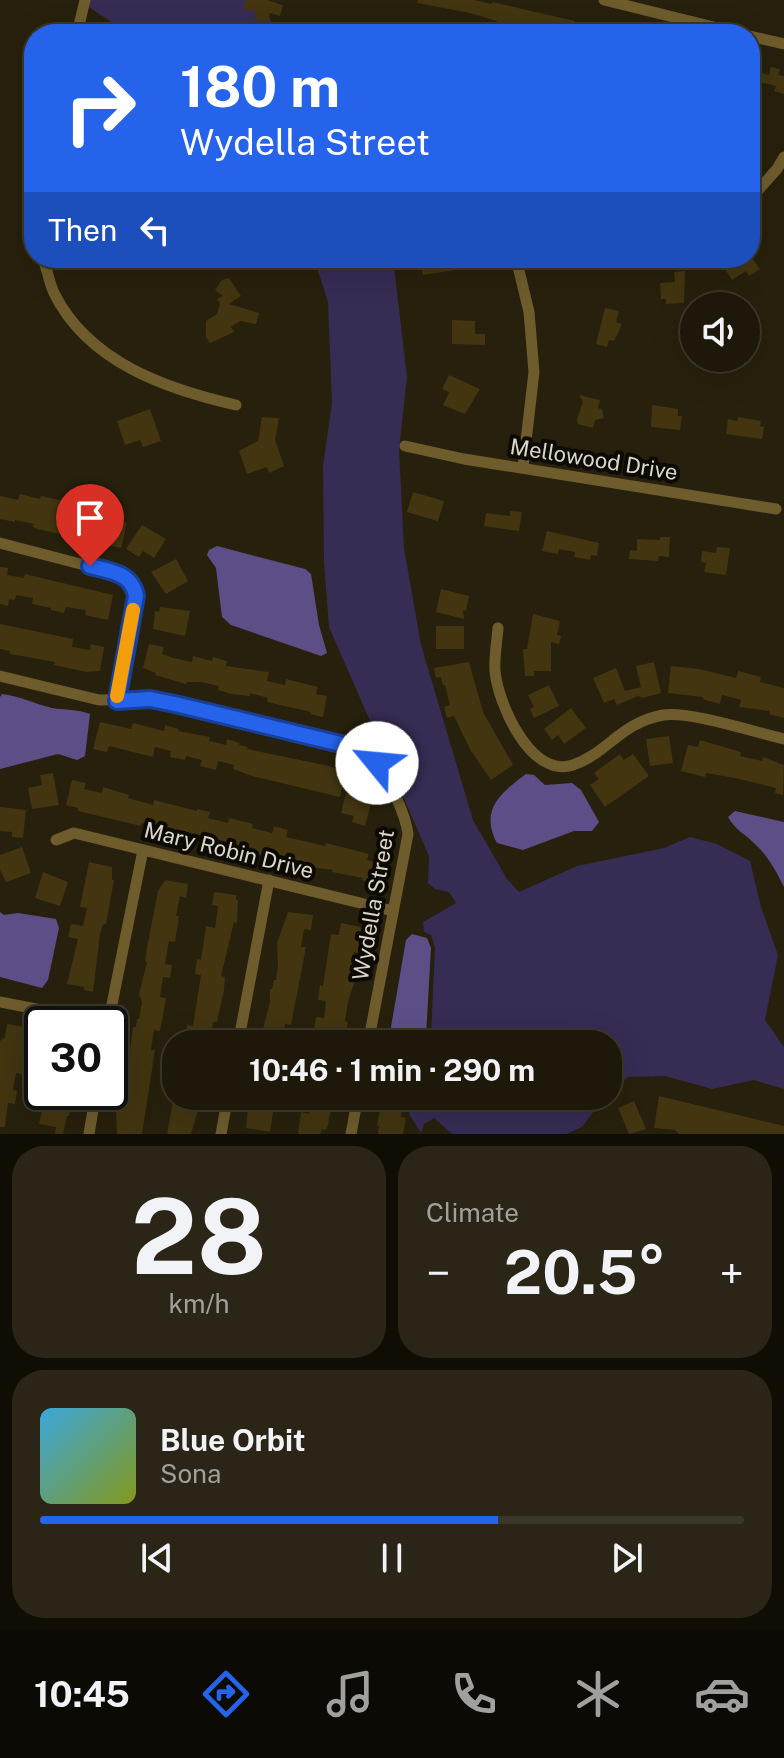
<!DOCTYPE html>
<html lang="en">
<head>
<meta charset="utf-8">
<style>
  body { margin:0; font-family:"Public Sans",sans-serif; background:#2a2517; color:#f1f3f6; height:100vh; display:flex; flex-direction:column; font-size:30px; white-space:nowrap }
  * { box-sizing:border-box; margin:0 }
  p { font-size:26px; color:#a0a09c }
  .icon { flex:none; width:44px; height:44px; fill:none; stroke:currentColor; stroke-width:2; stroke-linecap:round; stroke-linejoin:round }
  .map { position:relative; height:1134px; overflow:hidden }
  .sheet { display:flex; flex-direction:column; gap:12px; padding:12px; background:#100d05; flex:1 }
  .sheet>* { flex:none }
  .guide { position:absolute; left:24px; top:24px; width:736px; height:244px; border-radius:32px; box-shadow:0 8px 32px #0002,0 0 0 2px #3b372a; background:#2563eb; color:#fff; overflow:hidden }
  .controls { position:absolute; left:680px; top:292px; display:grid; gap:16px }
  .controls a { display:grid; place-items:center; width:80px; height:80px; border-radius:50%; background:#1d1809; box-shadow:0 8px 32px #0002,0 0 0 2px #3b372a; font-size:40px }
  .speed { position:absolute; left:24px; top:1006px; display:flex; gap:16px; font-size:40px; font-weight:700; text-align:center }
  .speed>* { display:grid; place-content:center; width:104px; height:104px; border-radius:50%; background:#1d1809; box-shadow:0 8px 32px #0002,0 0 0 2px #3b372a; line-height:1 }
  .speed .limit { border:4px solid #111; border-radius:12px; background:#fff; color:#111 }
  .pin { position:absolute; display:grid; place-items:center; width:68px; height:68px; color:#fff; margin:-82px -34px; border-radius:50% 50% 50% 0; rotate:-45deg; box-shadow:0 0 8px #0007 }
  .pin .icon { rotate:45deg }
  .me { position:absolute; width:88px; margin:-44px; rotate:298deg; stroke-linejoin:round; filter:drop-shadow(0 0 6px #0008) }
  .turn { display:flex; align-items:center; gap:28px; height:168px; padding:0 24px; font-size:36px }
  .turn .icon { width:104px; height:104px; stroke-width:2.5 }
  .turn b { display:block; font-size:56px; line-height:68px }
  .then { display:flex; align-items:center; height:76px; padding:0 24px; background:#0003; gap:16px; font-size:30px }
  .big { font-size:60px; font-weight:700; line-height:1.1 }
  .sheet .card { flex:1; display:flex; flex-direction:column; justify-content:center; gap:12px; min-width:0; padding:0 28px; border-radius:32px; background:#2a2517 }
  .sheet .dial { align-items:center; gap:0 }
  .dial b { font-size:104px; line-height:1 }
  .song { display:flex; align-items:center; gap:24px }
  .cover { width:96px; height:96px; border-radius:12px; background:linear-gradient(135deg,hsl(200 70% 55%),hsl(70 70% 35%)) }
  .played { height:8px; border-radius:4px; background:linear-gradient(90deg,#2563eb 65%,#3b372a 65%) }
  .keys { display:flex; justify-content:space-around; direction:ltr }
  .heat { display:flex; justify-content:space-between; align-items:center; font-size:44px; direction:ltr }
  .sheet .tiles { flex:1; display:grid; gap:12px; grid-template-columns:1fr 1fr }
  .card:last-child { grid-column:span 2 }
  .trip { position:absolute; left:162px; top:1030px; width:460px; height:80px; border-radius:32px; background:#1d1809; box-shadow:0 8px 32px #0002,0 0 0 2px #3b372a; font-weight:700; line-height:80px; text-align:center }
  .tabs { display:flex; height:128px; justify-content:space-around; align-items:center; background:#0c0a04; color:#a0a09c }
  .tabs .icon { width:56px; height:56px }
  .tabs .selected { color:#2563eb }
  .tabs b { font-size:36px; color:#f1f3f6 }
  .map>svg:first-child { display:block }
</style>
</head>
<body>
<div class="map">
<svg width="784" height="1134" viewBox="0 0 784 1134">
  <rect width="100%" height="100%" fill="#27200c"/>
  <path fill="#372c54" d="M90,0h162l15,13 10,21h-148l-40,-27z
    M314,258h79l14,119 -8,73 5,98 17,97 52,175 34,59 12,13 58,-26 87,-18 26,-11 27,7 33,17 11,46 17,48 -13,65 19,27v42l-30,-9 -42,9 -47,-13 -37,1 -20,16v-49h-183l6,-8 4,-88 -4,-13 -7,-3 -1,-10 33,-19 -7,-11 -14,-3 -7,-6 1,-27 -100,-229 -5,-65 -1,-96 9,-63 -4,-101z
    M413,1096h192l-23,31 -16,7h-114l-18,-16 -10,6 -3,9 -12,-19z"/>
  <path fill="#5e4e88" d="M217,546l88,23 6,5 8,51 8,28 -6,3 -90,-31 -9,-8 -6,-49 -9,-13 2,-5z
    M2,694c18,2 33,10 50,14 13,2 25,1 38,6l-5,42 -8,4 -19,-6 -58,15v-72z
    M526,774l8,1 11,10 27,-2 9,7 18,32 -7,9h-18l-51,19 -26,-7c-18,-34 5,-51 29,-69z
    M735,811l49,11v65c-8,-16 -16,-31 -29,-43 -11,-11 -19,-13 -27,-27z
    M0,912l4,3 14,-2 38,6 3,9 -11,52 -6,8 -42,-11z
    M412,934l15,4 4,10 -5,88 -6,6 -25,-5 -4,-10 15,-87z"/>
  <path fill="#423510" d="M246,0h21l16,5 -3,11 -10,-3 -2,9 -14,-3 2,-7 -13,-3z
    M418,0h56l18,4v-2l83,19 -3,13h-14v-2l-18,-5 -1,5 -43,-8 1,-3 -27,-8 -53,-10z
    M771,67l9,2 -2,6 6,1v18l-10,-3 2,-5 -26,-6v-10l19,5z
    M425,258l30,2 1,10 -33,5 -2,-13h4z
    M729,258h23l8,11 -11,7 -3,-5 -14,9 -11,-17z
    M685,271l-1,32 -18,1v-5h-5l-1,-16 15,-1 -1,-10z
    M229,278l12,18 -12,8 30,9 -3,11 -16,-3 -9,6 3,5 -24,11 -4,-6v-16l11,-7 3,-10 -3,-5 6,-3 -8,-6 7,-10z
    M605,308l14,3 -3,11 6,2 -8,17 -5,-1 -2,7 -11,-3z
    M452,320l23,1v13h10v11l-33,-1z
    M449,375l31,14 -15,25 -22,-9 6,-13 -7,-3z
    M579,395l21,5 -2,8 4,2 2,8 -9,2 -2,8 -15,-4 -1,-5 6,-17z
    M652,405l26,4v7h4l-2,14 -29,-3z
    M150,409l11,32 -18,6 -3,-7 -15,5 -8,-24z
    M262,417l17,1 -4,22 9,26 -15,7 -2,-6 -20,7 -8,-23 19,-10z
    M738,417l23,4 -1,5 4,1 -2,12 -36,-5 2,-15 9,2z
    M413,492l31,9 -6,20 -31,-9z
    M20,494l20,5 1,-3 23,5 -1,5 58,12 -1,3 7,2 -6,25 -83,-19 -5,-2 1,-3 -19,-4v2l-15,-3v-23l18,4z
    M510,511l12,1 -3,19 -35,-5 2,-13 24,3z
    M142,525l24,14 -12,19 -11,-7 -4,6 -13,-8z
    M547,531l52,12 -2,13 -6,-1 -1,5 -16,-3 1,-5 -16,-3 -1,5 -16,-3z
    M660,537h10l-1,20 -10,-1 -1,5 -29,-2 1,-9 7,1v-12l23,1z
    M717,547l13,1 -4,27 -22,-3 2,-9 -5,-1 1,-11 14,2z
    M176,559l12,22 -22,13 -15,-22z
    M0,567l8,1 -1,7 17,3 1,-4 88,21 -5,25 -23,-5 1,-5 -20,-3 -2,6 -13,-3v-2l-19,-4 1,-6 -17,-3 -1,5 -6,-1 -1,7 -8,-2z
    M441,589l28,7 -3,15 -3,-1 1,9 -28,-7z
    M160,607l30,4 -5,25 -32,-7 2,-18 4,1z
    M533,614l27,7 -3,14 4,1 -2,8 -8,-2v29h-17v5h-9l-2,-27h4z
    M0,624l73,15 -1,8 18,3 1,-6 13,3 -4,24 -14,1 -27,-6 -5,-1 1,-3 -45,-8v-3l-10,-2z
    M436,626h28v23h-28z
    M149,644l15,3 -2,7 11,4 19,4 1,-6 19,5 1,-4 14,4 -1,5 43,6 -2,9 18,4 1,-6 32,8 -2,7 11,2 -4,21 -13,-3 1,-2 -44,-10 1,-4 -18,-5v3l-19,-2 -13,-4 1,-4 -18,-4h-14l-1,2 -31,-9 1,-2 -13,-5z
    M469,662l14,50 30,53 -22,15 -20,-29 -17,-35 -7,2 -3,-11 6,-2 -5,-20h-2l-2,-8 -5,1 -2,-10z
    M654,662l7,31 -18,5 -5,-2 -21,9 -3,-6 -10,4 -11,-25 23,-10 9,23 16,-4 -5,-21z
    M671,666l28,3 37,9 2,-7 23,6 -1,5 24,6v30l-13,-3 -2,-4 -30,-4 2,-7 -19,-5 -2,9 -15,-4 -3,-3 -34,-4z
    M549,685l10,21 -25,12 -4,-9 4,-2 -6,-12z
    M571,708l15,20 -22,16 -6,-9 -6,5 -8,-11z
    M100,722l31,7 2,-6 31,8 1,-6 14,4 -1,2 32,6 -1,4 17,4 1,-6 13,4 -1,2 9,2 -1,2 82,17 17,7 -6,24 -88,-21 -19,-7 1,-4 -16,-4 -2,9 -16,-4 2,-6 -16,-4 -1,4 -15,-3 1,-6 -16,-4 -2,10 -44,-11 -2,6 -14,-3z
    M669,736l4,27 -23,3 -4,-27z
    M700,740l41,12 -1,4 22,5 1,-4 21,8 -1,30 -8,-2 1,-5 -41,-10 -29,-5 -1,4 -24,-6 7,-26 10,2z
    M620,754l4,6 9,-6 16,22 -44,31 -15,-22 9,-6 -5,-6z
    M53,773l6,32 -27,4 -4,-21 14,-3 -2,-10z
    M72,780l14,3 -2,6 18,4 1,-6 26,8 -1,3 25,7 1,-5 43,11v-2l13,3 -2,6 20,5 1,-5 24,6 -1,4 20,5 2,-7 14,4 -2,7 39,9 1,-3 43,11 -2,6 12,3 -4,21 -13,-4 1,-2 -31,-6 1,-2 -46,-6 2,-7 -20,-5 -1,4h-5l-28,-8 1,-2 -33,-6 1,-4 -18,-4 -1,2 -17,-2 -26,-9 -1,3 -63,-15v-3l-12,-3z
    M346,793l26,7 -7,26 -13,-4 2,-6 -13,-3z
    M0,807l26,3 -3,28 -11,-1v-5l-12,-1z
    M22,847l9,26 -25,9 -6,-12v-15z
    M89,862l23,5v13h2l-8,44h-3l-3,10 -7,58 -9,-2v-3l-17,-3 11,-45 -10,-2 3,-13 12,2 4,-18 -7,-1z
    M43,872l25,10 -8,24 -25,-8z
    M165,880l23,4 -2,14 -6,-2 -4,20h3l-4,26 -6,-1 -4,23 7,1 -2,13 -7,-1 -3,20 6,1 -6,33 -6,-1 -3,20h4l-13,84h-25l-1,-23 13,-52 4,-32h3l1,-8h2l3,-17 -3,-8 8,-32 -2,-1 2,-13 11,-57z
    M214,892l22,3v5h2l-1,23 -3,-1 -13,54 4,1 -1,13 -7,32h-4l-3,22h-26l3,-19 6,1 8,-51 -6,-1 2,-15 4,1 5,-34 9,2 3,-22 -6,-1z
    M288,912l25,3 -2,15 -7,-1 -3,18h5l-15,78 -6,-1 -3,20h-19l1,-10 -2,-1 8,-31v-13h2l2,-9h2l2,-14 -1,-23z
    M341,923l20,4 -1,26 -6,-1 -3,19 5,1v5l-8,25 -3,19 3,1 -5,22h-23l2,-11 -8,-2 2,-14 8,1 2,-17 -8,-1 2,-15 3,1 8,-52 8,1z
    M7,1024l24,4 -9,46 -6,-1 -3,17 4,1 -2,13 -7,-1 -3,24h-5v-86l5,-4z
    M46,1092h26l-3,24h-2l-4,18h-8l1,-7 -17,-3z
    M174,1096h28l-11,38h-24z
    M249,1096h22l-1,10h4l-4,26 -24,-4z
    M312,1096l21,2 -5,27 -2,5 -4,-1 -1,5h-23l3,-22 8,2z
    M382,1096h22l-3,21 5,1 -3,16h-25l1,-8h-2z
    M659,1096l125,30v8h-105l-4,-4 -21,-2z
    M634,1101l12,28 -17,5 -11,-26z"/>
  <g fill="none" stroke-linecap="round" stroke-linejoin="round">
    <path stroke="#6e5c2d" stroke-width="11" d="M604,0l138,34
      M77,34l8,-34
      M750,36l34,8
      M750,199l27,-30 7,-12
      M43,258c4,11 6,24 11,35 34,69 112,96 182,112
      M516,258l13,54 5,60 -11,95
      M405,446l59,13 312,50
      M0,543l119,31 11,7 6,15 -19,105
      M498,628c-1,14 -4,29 -3,43 3,33 36,108 78,94 35,-12 47,-42 90,-50 28,-4 91,17 121,24
      M0,676l99,24 51,-1 25,5 178,43c8,3 15,6 21,13 13,14 32,55 34,74l-40,210
      M56,840l18,-7 319,78
      M0,1002l108,21
      M108,1024l35,-174
      M238,1044l31,-164
      M89,1134l7,-42
      M221,1134l7,-38
      M351,1134l7,-38"/>
  </g>
  <g fill="none" stroke-linecap="round" stroke-linejoin="round">
    <defs>
      <path id="route" d="M90,566c20,5 42,7 46,30l-19,105 33,-2 25,5 178,43 14,6 10,10"/>
    </defs>
    <use href="#route" stroke="#184099" stroke-width="20"/>
    <use href="#route" stroke="#2563eb" stroke-width="14"/>
    <path stroke="#f59e0b" stroke-width="14" d="M117,696l16,-86"/>
  </g>
  <g text-anchor="middle" stroke-width="8" stroke-linejoin="round" paint-order="stroke">
    <g font-size="22" fill="#dbd6ca" stroke="#0d0a04">
      <text transform="translate(594 459) rotate(9)" y="8">Mellowood Drive</text>
      <text transform="translate(229 850) rotate(14)" y="8">Mary Robin Drive</text>
      <text transform="translate(373 905) rotate(-80)" y="8">Wydella Street</text>
    </g>
  </g>
</svg>
<div class="controls">
<a><svg class="icon" aria-label="sound" viewBox="0 0 24 24"><path d="M4 9h4l5-4v14l-5-4H4zM17 9q2 3 0 6"/></svg></a>
</div>
<div class="speed"><div class="limit">30</div></div>
<div class="pin" style="left:90px;top:566px;background:#d93025"><svg class="icon" aria-label="arrive" viewBox="0 0 24 24"><path d="M6 21V4h12l-3 4 3 4H6"/></svg></div>
<svg class="me" style="left:377px;top:763px" viewBox="-20 -20 40 40"><circle r="19" fill="#fff"/><path d="M0-13L10 11 0 6-10 11z" fill="#2563eb"/></svg>
<div class="trip">10:46 · 1 min · 290 m</div>
<div class="guide">
<div class="turn"><svg class="icon" aria-label="right" viewBox="0 0 24 24"><path d="M7 20v-9h11M14 6l5 5-5 5"/></svg><div><b>180 m</b>Wydella Street</div></div>
<div class="then">Then<svg class="icon" aria-label="left" viewBox="0 0 24 24"><path d="M17 20v-9H6M10 6l-5 5 5 5"/></svg></div>
</div>
</div>
<section class="sheet">
<div class="tiles">
<div class="card dial"><b>28</b><p>km/h</p></div>
<div class="card"><p>Climate</p>
<div class="heat"><a>−</a><b class="big">20.5°</b><a>+</a></div>
</div>
<div class="card">
<div class="song"><i class="cover"></i><div><b>Blue Orbit</b><p>Sona</p></div></div>
<div class="played"></div>
<div class="keys"><svg class="icon" aria-label="previous" viewBox="0 0 24 24"><path d="M18 5L8 12l10 7zM5 5v14"/></svg><svg class="icon" aria-label="pause" viewBox="0 0 24 24"><path d="M8 5v14M16 5v14"/></svg><svg class="icon" aria-label="next" viewBox="0 0 24 24"><path d="M6 5l10 7-10 7zM19 5v14"/></svg></div>
</div>
</div>
</section>
<nav class="tabs">
<b>10:45</b>
<svg class="icon selected" aria-label="directions" viewBox="0 0 24 24"><path d="M12 3l9 9-9 9-9-9zM9 14v-3h6M13 9l2 2-2 2"/></svg>
<svg class="icon" aria-label="music" viewBox="0 0 24 24"><path d="M9 18V5l10-2v13"/><circle cx="6" cy="18" r="3"/><circle cx="16" cy="16" r="3"/></svg>
<svg class="icon" aria-label="phone" viewBox="0 0 24 24"><path d="M5 4h4l2 5-3 2q2 4 5 5l2-3 5 2v4C11 20 4 13 5 4z"/></svg>
<svg class="icon" aria-label="climate" viewBox="0 0 24 24"><path d="M12 3v18M4 7l16 10M4 17L20 7"/></svg>
<svg class="icon" aria-label="car" viewBox="0 0 24 24"><path d="M5 17H2v-5l4-1 3-4h7l3 4 3 1v5h-3M9 17h6M6 11h13"/><circle cx="7" cy="17" r="2"/><circle cx="17" cy="17" r="2"/></svg>
</nav>
</body>
</html>
